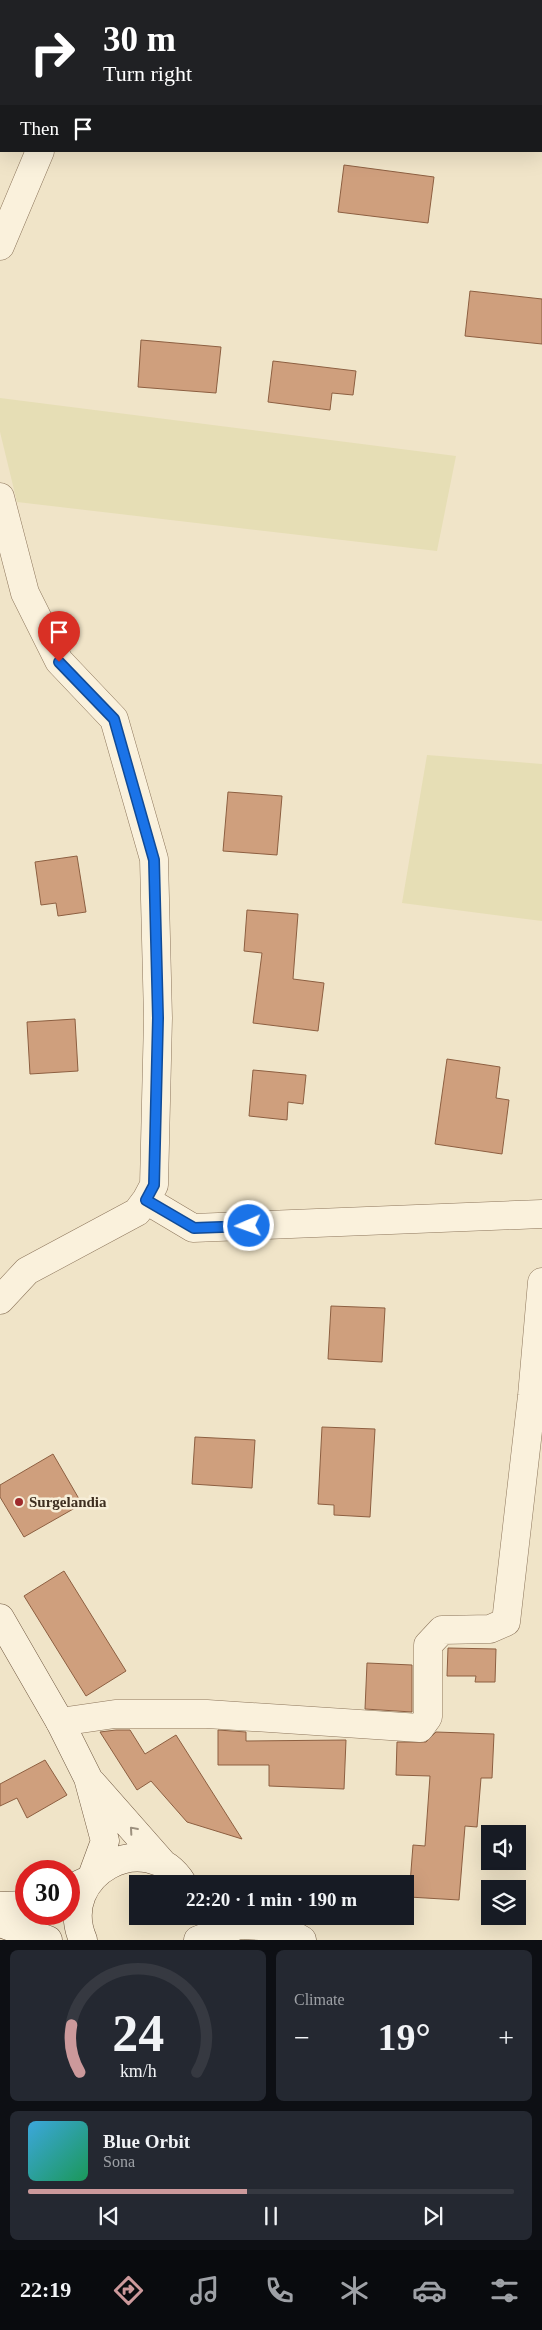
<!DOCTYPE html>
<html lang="en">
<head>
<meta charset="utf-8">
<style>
  body { margin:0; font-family:Georgia,serif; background:#242831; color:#f1f3f6; height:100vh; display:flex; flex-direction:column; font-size:19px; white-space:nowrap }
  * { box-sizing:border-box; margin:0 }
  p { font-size:16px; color:#9ea1a6 }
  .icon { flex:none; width:28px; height:28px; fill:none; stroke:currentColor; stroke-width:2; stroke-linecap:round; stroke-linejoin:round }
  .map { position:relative; height:1940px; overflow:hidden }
  .sheet { display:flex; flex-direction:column; gap:10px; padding:10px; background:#0d0f14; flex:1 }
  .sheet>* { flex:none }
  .hud { position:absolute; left:0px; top:0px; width:542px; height:152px; box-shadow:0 5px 20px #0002; background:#202124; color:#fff; overflow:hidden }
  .controls { position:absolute; left:481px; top:1825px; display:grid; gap:10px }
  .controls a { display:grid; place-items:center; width:45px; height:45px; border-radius:0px; background:#171b24; box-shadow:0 5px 20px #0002; font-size:25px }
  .speed { position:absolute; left:15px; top:1860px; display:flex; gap:10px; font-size:25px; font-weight:700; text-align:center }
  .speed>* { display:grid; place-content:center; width:65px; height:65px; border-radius:50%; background:#171b24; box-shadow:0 5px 20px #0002; line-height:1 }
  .speed .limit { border:8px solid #d22; background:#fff; color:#111 }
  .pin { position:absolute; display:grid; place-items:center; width:42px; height:42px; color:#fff; margin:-51px -21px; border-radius:50% 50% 50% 0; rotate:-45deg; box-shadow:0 0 5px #0007 }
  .pin .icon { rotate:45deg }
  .me { position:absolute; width:55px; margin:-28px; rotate:268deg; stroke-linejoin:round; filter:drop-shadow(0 0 4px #0008) }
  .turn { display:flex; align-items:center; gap:18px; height:105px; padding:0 20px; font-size:22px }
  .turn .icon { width:65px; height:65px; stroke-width:2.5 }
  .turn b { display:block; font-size:35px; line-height:42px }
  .then { display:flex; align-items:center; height:48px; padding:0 20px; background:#0003; gap:10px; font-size:19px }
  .big { font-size:38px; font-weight:600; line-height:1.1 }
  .sheet .widget { flex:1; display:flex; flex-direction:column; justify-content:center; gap:8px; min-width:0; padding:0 18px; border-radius:8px; background:#242831 }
  .sheet .dial { align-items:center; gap:0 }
  .dial svg { height:130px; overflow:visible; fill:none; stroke:#363941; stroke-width:7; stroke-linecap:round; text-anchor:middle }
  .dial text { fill:#f1f3f6; stroke:none }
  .song { display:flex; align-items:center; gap:15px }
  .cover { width:60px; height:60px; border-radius:8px; background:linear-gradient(135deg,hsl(200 70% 55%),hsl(150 70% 35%)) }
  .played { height:5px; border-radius:2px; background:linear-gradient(90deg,#cc999b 45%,#363941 45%) }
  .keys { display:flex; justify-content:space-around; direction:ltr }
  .heat { display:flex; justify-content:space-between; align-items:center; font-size:28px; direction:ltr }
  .sheet .tiles { flex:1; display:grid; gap:10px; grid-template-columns:1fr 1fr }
  .widget:last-child { grid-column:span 2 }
  .trip { position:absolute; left:129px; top:1875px; width:285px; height:50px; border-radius:0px; background:#171b24; box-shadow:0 5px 20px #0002; font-weight:600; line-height:50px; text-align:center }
  .menu { display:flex; height:80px; justify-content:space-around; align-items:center; background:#090b0e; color:#9ea1a6 }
  .menu .icon { width:35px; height:35px }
  .menu .current { color:#cc999b }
  .menu b { font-size:22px; color:#f1f3f6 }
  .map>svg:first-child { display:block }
</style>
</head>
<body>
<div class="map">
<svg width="542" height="1940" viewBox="0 0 542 1940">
  <rect width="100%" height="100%" fill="#f0e4c8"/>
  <path fill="#e6deb5" d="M0,398l456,58 -19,95 -420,-49 -17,-70z
    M427,755l115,9v157l-140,-18z"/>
  <path fill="#cf9f7d" stroke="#8d5f41" d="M344,165l90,12 -6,46 -90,-11z
    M470,291l72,8v45l-77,-8z
    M141,340l80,7 -5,46 -78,-6z
    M273,361l83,10 -3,24 -21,-2 -2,17 -62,-8z
    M228,792l54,4 -5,59 -54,-4z
    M77,856l9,56 -28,4 -2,-13 -15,2 -6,-43z
    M247,910l51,4 -5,65 31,4 -6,48 -65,-8 9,-70 -18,-2z
    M75,1019l3,52 -48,3 -3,-52z
    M447,1059l53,8 -4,31 13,2 -7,54 -67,-10z
    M253,1070l53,5 -3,29 -15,-2 -1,18 -38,-4z
    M331,1306l54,2 -3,54 -54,-3z
    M322,1427l53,2 -5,88 -36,-2v-10l-16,-1z
    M195,1437l60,3 -3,48 -60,-4z
    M53,1454l29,50 -58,33 -24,-40v-12z
    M64,1571l62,100 -40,25 -62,-100z
    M448,1648l48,1 -1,33h-20l1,-6h-29z
    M367,1663l45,2v47l-47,-3z
    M116,1730h14l15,24 31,-19 66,104 -55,-17 -36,-41 -14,9 -37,-58z
    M218,1730l28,2v9l100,-1 -2,49 -75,-3v-21h-51z
    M436,1732l58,2 -2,44h-11l-4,49 -12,-1 -6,74 -50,-3 4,-52 12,1 5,-70 -34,-1 1,-33h29z
    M45,1760l22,35 -40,23 -10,-20 -17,8v-22z"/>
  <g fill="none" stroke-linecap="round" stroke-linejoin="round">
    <defs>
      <path id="street" d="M86,1v-1
        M0,246l40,-95
        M0,497l25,96 34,68 55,58 40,140 4,159 -4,167 -8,15 -9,12 -110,59 -27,29
        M146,1200l47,28 349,-14
        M60,1722l55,-8h92l213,14 8,-11v-72l14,-15 48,-1 16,-7 26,-226 10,-114"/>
      <path id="secondary" d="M0,1618l60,104 28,56 17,63 -14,38 -22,10
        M92,1783l74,84
        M0,1906l26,-1
        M265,1919l37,21
        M0,1923l48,17
        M83,1940c-28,-66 64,-115 100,-56
        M198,1940l41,-15 41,2"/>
    </defs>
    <use href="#street" stroke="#8d765c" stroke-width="29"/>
    <use href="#secondary" stroke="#6f573f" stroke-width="29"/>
    <use href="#street" stroke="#faf1dc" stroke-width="28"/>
    <use href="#secondary" stroke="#faf1dc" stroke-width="28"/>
  </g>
  <defs><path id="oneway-chevron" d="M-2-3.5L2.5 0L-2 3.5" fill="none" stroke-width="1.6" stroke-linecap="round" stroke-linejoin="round" transform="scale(1.25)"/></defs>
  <use stroke="#9c907e" href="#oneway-chevron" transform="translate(133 1830) rotate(-131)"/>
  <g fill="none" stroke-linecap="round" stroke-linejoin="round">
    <defs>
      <path id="route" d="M59,662l55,57 40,141 4,158 -4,167 -8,15 48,28 55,-2"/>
    </defs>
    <use href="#route" stroke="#114b97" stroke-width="12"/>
    <use href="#route" stroke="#1a73e8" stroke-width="9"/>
  </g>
  <circle fill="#9e2a2b" stroke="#f7eed8" stroke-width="2" cx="19" cy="1502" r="5"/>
  <g text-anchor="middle" stroke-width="5" stroke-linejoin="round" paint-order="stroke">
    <g font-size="15" font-weight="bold" fill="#3d2e20" stroke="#f7eed8" text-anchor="start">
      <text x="29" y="1507">Surgelandia</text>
    </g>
  </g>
</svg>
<div class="controls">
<a><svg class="icon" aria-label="sound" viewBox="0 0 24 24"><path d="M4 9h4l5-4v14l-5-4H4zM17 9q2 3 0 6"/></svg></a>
<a><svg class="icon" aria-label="layers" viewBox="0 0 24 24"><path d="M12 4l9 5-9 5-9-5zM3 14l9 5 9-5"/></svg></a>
</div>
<div class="speed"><div class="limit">30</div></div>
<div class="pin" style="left:59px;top:662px;background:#d93025"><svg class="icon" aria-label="arrive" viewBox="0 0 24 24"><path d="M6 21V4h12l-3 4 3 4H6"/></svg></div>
<svg class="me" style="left:249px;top:1226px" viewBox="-20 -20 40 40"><circle r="17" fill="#1a73e8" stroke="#fff" stroke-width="3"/><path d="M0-11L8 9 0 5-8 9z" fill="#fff"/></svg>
<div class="trip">22:20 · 1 min · 190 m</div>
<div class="hud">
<div class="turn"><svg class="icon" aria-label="right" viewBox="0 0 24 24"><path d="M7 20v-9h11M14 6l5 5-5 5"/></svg><div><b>30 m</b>Turn right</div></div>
<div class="then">Then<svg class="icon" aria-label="arrive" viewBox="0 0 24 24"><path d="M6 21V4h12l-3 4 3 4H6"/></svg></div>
</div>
</div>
<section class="sheet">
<div class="tiles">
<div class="widget dial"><svg viewBox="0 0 100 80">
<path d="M14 69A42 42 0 1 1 86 69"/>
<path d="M14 69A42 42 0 0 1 9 40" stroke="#cc999b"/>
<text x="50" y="56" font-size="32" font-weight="700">24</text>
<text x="50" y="72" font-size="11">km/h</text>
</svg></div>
<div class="widget"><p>Climate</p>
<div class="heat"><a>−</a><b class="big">19°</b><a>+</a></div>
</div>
<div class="widget">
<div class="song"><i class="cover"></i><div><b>Blue Orbit</b><p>Sona</p></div></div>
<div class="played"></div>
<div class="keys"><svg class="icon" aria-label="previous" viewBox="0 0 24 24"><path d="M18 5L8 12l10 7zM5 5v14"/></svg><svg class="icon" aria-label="pause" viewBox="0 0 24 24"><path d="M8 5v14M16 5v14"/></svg><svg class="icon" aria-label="next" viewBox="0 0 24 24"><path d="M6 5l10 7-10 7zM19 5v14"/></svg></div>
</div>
</div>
</section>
<nav class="menu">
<b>22:19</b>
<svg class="icon current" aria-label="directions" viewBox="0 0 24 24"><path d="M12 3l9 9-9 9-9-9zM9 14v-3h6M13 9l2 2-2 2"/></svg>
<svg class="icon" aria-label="music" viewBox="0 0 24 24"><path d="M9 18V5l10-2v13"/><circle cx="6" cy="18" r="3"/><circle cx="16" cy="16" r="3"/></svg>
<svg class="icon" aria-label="phone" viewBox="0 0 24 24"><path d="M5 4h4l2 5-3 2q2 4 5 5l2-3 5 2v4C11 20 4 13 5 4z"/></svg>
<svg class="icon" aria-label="climate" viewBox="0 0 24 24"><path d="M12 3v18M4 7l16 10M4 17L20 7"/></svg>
<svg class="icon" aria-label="car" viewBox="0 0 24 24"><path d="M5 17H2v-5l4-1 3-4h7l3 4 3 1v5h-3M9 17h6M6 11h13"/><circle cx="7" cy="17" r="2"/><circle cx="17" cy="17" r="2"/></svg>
<svg class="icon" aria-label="filters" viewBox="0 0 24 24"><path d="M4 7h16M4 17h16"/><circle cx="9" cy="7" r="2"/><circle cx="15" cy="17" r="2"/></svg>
</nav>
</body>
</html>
